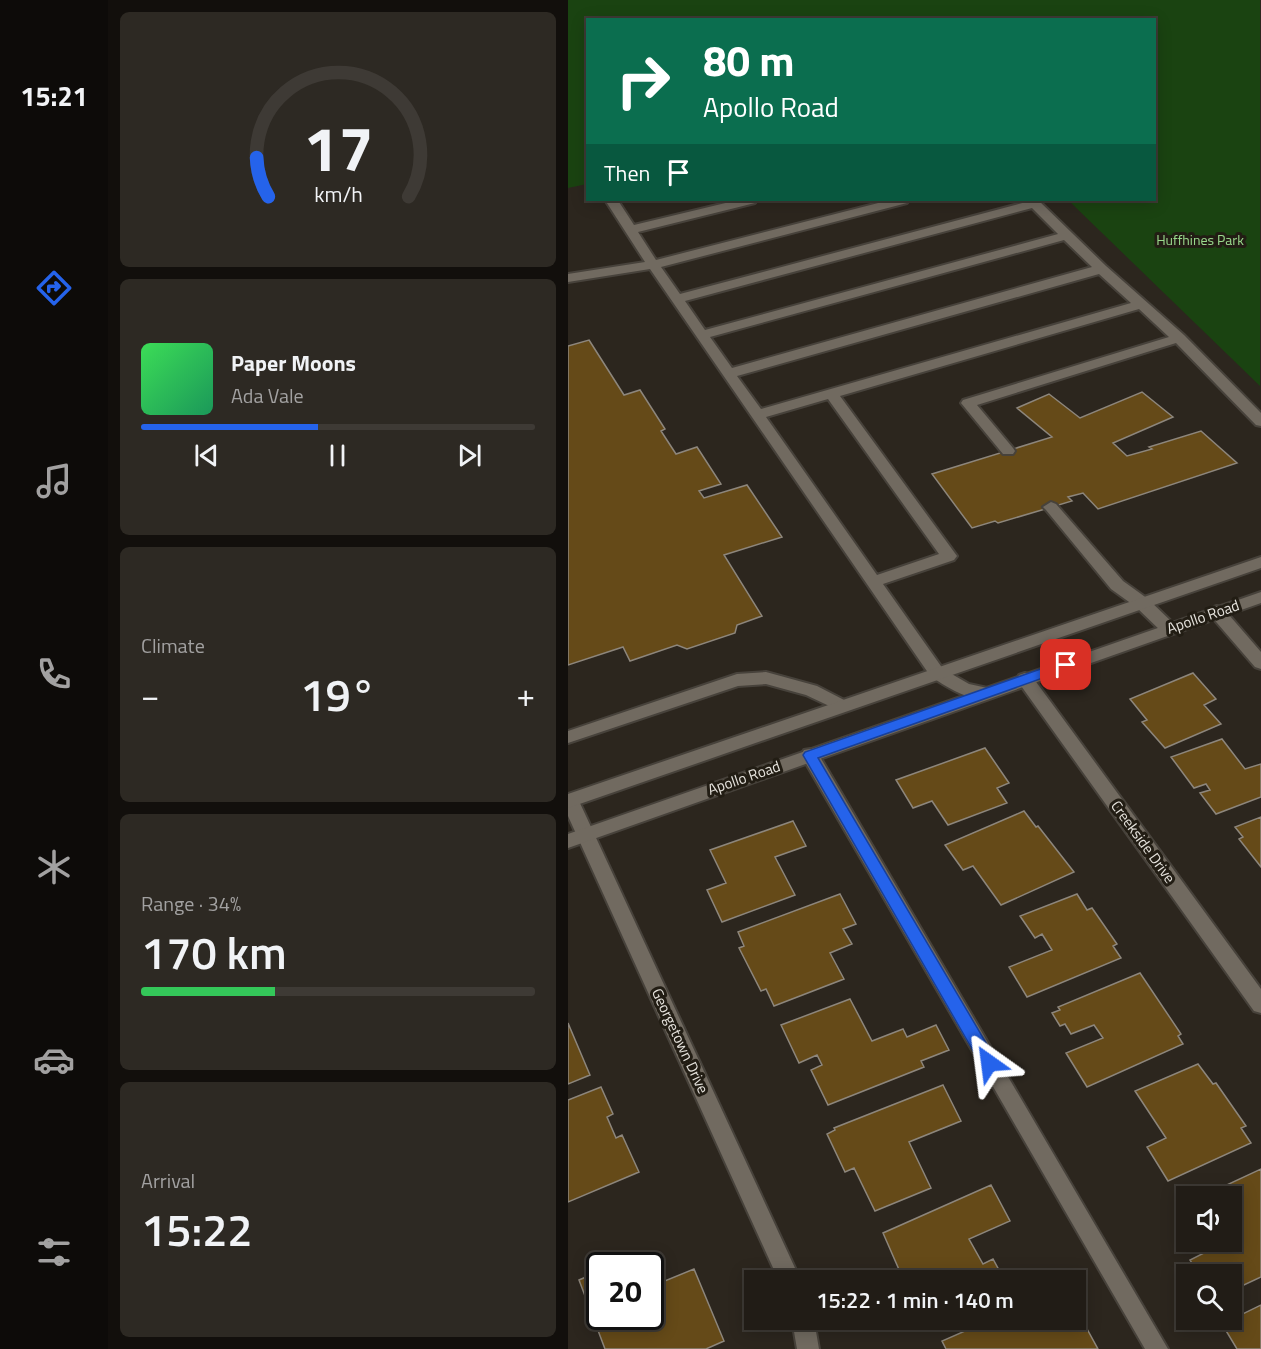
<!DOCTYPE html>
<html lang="en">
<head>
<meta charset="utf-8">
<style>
  body { margin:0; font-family:"Titillium Web",sans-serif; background:#2d2923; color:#f1f3f6; height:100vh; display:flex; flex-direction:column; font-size:22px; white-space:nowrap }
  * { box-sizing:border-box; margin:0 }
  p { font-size:20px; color:#a2a1a1 }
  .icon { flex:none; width:33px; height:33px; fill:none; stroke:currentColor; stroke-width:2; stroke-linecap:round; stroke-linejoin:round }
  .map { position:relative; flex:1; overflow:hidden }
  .details { display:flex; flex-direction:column; gap:12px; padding:12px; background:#120f0c; width:460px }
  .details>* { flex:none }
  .banner { position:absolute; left:18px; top:18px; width:570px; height:183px; border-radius:0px; box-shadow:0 3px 15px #0003,0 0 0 2px #3e3a35; background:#0b6e4f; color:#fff; overflow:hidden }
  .buttons { position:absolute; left:608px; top:1186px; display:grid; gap:12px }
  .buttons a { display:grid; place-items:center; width:66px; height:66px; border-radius:0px; background:#211c16; box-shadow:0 3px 15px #0003,0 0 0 2px #3e3a35; font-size:30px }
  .speed { position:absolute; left:18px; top:1252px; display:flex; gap:12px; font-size:30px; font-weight:700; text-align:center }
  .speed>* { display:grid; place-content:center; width:78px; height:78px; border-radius:50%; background:#211c16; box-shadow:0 3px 15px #0003,0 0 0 2px #3e3a35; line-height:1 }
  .speed .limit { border:3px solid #111; border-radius:9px; background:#fff; color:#111 }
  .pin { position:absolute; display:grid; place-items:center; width:51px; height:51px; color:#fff; margin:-26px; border-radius:12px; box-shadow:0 3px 9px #0006 }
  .me { position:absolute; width:66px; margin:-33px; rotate:329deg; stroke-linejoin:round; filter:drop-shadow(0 0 4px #0008) }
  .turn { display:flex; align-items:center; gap:21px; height:126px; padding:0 18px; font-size:27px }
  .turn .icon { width:78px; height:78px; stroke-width:2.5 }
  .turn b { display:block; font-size:42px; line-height:51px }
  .then { display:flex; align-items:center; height:57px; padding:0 18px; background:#0003; gap:12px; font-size:22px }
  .big { font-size:45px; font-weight:600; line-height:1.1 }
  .details .card { flex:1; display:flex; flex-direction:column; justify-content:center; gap:9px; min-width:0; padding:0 21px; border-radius:9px; background:#2d2923 }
  .details .dial { align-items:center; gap:0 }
  .dial svg { height:156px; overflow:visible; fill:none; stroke:#3e3a35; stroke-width:7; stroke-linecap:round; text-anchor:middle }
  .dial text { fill:#f1f3f6; stroke:none }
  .song { display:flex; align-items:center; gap:18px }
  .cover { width:72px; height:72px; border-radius:9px; background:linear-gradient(135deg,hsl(130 70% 55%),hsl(150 70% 35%)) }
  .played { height:6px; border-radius:3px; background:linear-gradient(90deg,#2563eb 45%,#3e3a35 45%) }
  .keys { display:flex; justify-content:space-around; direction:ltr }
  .heat { display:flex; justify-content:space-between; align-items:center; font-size:33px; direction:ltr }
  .charge { height:9px; border-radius:4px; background:linear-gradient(90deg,#34c759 34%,#3e3a35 0) }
  .trip { position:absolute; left:176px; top:1270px; width:342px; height:60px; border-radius:0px; background:#211c16; box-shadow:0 3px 15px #0003,0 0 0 2px #3e3a35; font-weight:600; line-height:60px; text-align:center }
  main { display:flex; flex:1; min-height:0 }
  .menu { display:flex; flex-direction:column; width:108px; justify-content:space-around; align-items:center; background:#0d0b09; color:#a2a1a1 }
  .menu .icon { width:42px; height:42px }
  .menu .selected { color:#2563eb }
  .menu b { font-size:27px; color:#f1f3f6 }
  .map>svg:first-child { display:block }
</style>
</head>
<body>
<main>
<nav class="menu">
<b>15:21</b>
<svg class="icon selected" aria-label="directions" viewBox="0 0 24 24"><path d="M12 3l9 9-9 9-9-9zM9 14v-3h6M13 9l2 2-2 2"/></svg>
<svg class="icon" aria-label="music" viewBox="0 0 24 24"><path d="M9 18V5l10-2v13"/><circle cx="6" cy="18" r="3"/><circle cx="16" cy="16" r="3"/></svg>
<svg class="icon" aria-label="phone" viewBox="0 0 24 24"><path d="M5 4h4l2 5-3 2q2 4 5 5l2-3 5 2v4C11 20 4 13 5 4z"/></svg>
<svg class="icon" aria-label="climate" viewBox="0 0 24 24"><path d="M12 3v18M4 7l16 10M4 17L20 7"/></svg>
<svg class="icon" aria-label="car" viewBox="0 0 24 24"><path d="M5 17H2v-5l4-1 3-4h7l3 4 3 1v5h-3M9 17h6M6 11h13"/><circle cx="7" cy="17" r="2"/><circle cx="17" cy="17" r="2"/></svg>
<svg class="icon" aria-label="filters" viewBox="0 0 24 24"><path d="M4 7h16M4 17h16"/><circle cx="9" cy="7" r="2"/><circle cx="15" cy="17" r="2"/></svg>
</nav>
<section class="details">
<div class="card dial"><svg viewBox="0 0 100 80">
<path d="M14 69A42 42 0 1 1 86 69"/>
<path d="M14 69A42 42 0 0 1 8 49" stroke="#2563eb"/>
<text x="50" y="56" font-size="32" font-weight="700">17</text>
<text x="50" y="72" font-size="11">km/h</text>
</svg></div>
<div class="card">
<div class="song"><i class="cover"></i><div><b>Paper Moons</b><p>Ada Vale</p></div></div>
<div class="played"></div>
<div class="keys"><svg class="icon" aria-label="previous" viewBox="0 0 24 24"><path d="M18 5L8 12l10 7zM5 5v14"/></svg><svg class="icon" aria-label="pause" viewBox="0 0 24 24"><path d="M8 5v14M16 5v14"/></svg><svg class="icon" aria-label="next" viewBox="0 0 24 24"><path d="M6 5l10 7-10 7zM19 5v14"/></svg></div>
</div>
<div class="card"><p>Climate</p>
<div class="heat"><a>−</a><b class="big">19°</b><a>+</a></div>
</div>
<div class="card"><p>Range · 34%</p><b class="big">170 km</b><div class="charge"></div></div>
<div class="card"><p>Arrival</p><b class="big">15:22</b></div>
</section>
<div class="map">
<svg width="693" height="1349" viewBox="0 0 693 1349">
  <rect width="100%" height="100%" fill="#2c261e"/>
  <path fill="#1a4311" d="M0,0h692v386l-192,-186h86v-180h-566l-1,164 -19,4z"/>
  <path fill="#654a18" stroke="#8d867c" stroke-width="1.5" d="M21,340l35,55 16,-5 25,39 -4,2 15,23 21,-7 24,37 -22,7 5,7 43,-13 35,52 -58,18 38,61 -25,9 -2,8 -48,16 -10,-4 -47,16 -7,-14 -55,18v-319z
    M574,392l31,25 -60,26 14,13 25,-7 -3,-2 52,-16 36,32 -139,46 -15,-16 -15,4 4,4 -74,22 -3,-2 -23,7 -40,-54 120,-37 -35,-29 32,-14 31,24z
    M625,673l23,26 -12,6 17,19 -56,24 -23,-26 5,-2 -17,-21z
    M654,739l23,30 16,-5v33l-45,17 -16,-21 10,-3 -4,-6 -12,4 -23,-31z
    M417,748l24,35 -12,5 10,15 -59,22 -16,-24 -19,7 -17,-28z
    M456,811l12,16 2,-1 36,46 -73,33 -28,-39 -10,4 -18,-25z
    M693,817v50l-22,-28 4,-2 -8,-10z
    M225,821l13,25 -31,11 20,38 -73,27 -15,-32 19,-7 -16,-33z
    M272,894l16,30 -13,5 9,15 -22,9 14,26 -70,27 -8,-17 -5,2 -22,-43 5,-2 -6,-14z
    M509,894l10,16 5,-2 25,36 -4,2 8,12 -94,39 -18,-30 43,-17 -10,-16 -7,4 -15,-22z
    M572,973l41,61 -3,2 5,8 -96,43 -21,-34 37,-15 -9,-13 -23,9 -6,-10 -5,2 -8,-13 8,-3 -2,-3z
    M282,999l22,42 31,-12 4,8 29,-12 13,25 -28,11 3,6 -96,38 -17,-35 11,-5 -5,-10 -18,8 -18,-38z
    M0,1023l22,52 -22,9z
    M630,1064l15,20 3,-1 30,43 -5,2 10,15 -83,38 -21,-34 19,-9 -31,-47z
    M375,1085l18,36 -52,21 22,46 -56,23 -21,-43 -9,4 -18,-38 8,-4 -1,-2z
    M33,1087l12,27 -6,3 9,21 6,-3 17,37 -71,30v-102z
    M693,1169v108l-30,14v-16h-32l-9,-15 18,-9 -6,-9h14l2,2 13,-2v-45h-30z
    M423,1185l19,36 -41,18 14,25 10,-5 12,22h-101l-21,-48z
    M126,1269l30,72 -18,8h-101l-26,-69 21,-9v46h50v-30z
    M693,1305v44h-24l-15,-25z
    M507,1307l23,42h-152l-4,-8 48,-21h85z"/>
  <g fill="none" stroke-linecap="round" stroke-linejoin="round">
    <defs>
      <path id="service" d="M37,200h15l-1,2 15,23 104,-25h19l-2,3 -117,29 18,28 234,-60h19l-2,3 -246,64 19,27 346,-92 -1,-2h13l68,66 78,69 77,78v13l-5,-1 -80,-82 -199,62 36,43 2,3 -2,3h-10l-42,-51 2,-3 206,-63 -30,-28 -299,87 117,160 -3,4 -71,24 60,85 26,15 23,5 2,4 -2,4c-21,7 -44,-10 -61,-20l-281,-408 -82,13v-8l77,-12zM464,208l26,26 -353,96 -20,-29zM496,240l28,27 -360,101 -22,-31zM531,274l32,29 -370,106 -24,-33zM260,399l111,155 -62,21 -111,-158z
        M483,502l5,2 67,77 25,18 27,26 2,4 -2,4h-12l-27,-26 -25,-18 -65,-79 -3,-3z
        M649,606l6,2 38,44v17l-6,-2 -44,-51 -2,-4 2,-4z
        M198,672l51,14 31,16 2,4 -2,4 -6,2 -36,-17 -40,-11 -28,2 -170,57v-12l169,-57z
        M242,749l6,1 352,599h-23l-341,-589 -3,-5 3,-5z"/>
      <path id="minor" d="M457,673l6,2 230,314v24l-7,-2 -235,-328 -2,-4 2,-4z
        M2,794l6,2 3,5 222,480h-22l-211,-465v-21z
        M224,1320h22l5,29h-22z"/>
      <path id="tertiary" d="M693,557v11l-693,240v-14z
        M693,592v11l-693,245v-14z"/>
    </defs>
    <use href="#service" stroke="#47423b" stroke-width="4"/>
    <use href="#minor" stroke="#47423b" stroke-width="4"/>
    <use href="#tertiary" stroke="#47423b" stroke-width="4"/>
    <use href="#service" fill="#716a60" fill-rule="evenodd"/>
    <use href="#minor" fill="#716a60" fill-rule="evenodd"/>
    <use href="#tertiary" fill="#716a60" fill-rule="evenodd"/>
  </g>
  <path fill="#2563eb" stroke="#184099" stroke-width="1.5" d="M498,660l7,5 -2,3 -253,90 177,300 2,5 -2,5 -6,2 -6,-2 -180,-313 2,-3z"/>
  <g text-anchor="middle" stroke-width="6" stroke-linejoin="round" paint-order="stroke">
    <g font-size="14" fill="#9ada8d" stroke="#221d14">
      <text x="632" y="245">Huffhines Park</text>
    </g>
    <g font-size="15" fill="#e7e4de" stroke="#221d14">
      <text transform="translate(635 617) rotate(-19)" y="5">Apollo Road</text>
      <text transform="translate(176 778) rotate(-19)" y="5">Apollo Road</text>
      <text transform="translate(575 842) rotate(54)" y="5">Creekside Drive</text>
      <text transform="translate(112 1041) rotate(65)" y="5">Georgetown Drive</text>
    </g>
  </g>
</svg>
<div class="buttons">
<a><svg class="icon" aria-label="sound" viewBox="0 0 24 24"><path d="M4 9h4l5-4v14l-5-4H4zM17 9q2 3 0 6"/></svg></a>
<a><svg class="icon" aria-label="search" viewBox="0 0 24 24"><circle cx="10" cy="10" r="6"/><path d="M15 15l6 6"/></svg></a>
</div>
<div class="speed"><div class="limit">20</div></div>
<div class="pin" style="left:498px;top:665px;background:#d93025"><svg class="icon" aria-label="arrive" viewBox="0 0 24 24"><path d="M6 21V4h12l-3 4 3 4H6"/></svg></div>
<svg class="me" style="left:421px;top:1063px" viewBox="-20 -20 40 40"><path d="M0-17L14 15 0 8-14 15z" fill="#2563eb" stroke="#fff" stroke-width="4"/></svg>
<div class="trip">15:22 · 1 min · 140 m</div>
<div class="banner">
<div class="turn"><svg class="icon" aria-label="right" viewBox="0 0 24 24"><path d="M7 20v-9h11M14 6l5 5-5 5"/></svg><div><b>80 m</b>Apollo Road</div></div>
<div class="then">Then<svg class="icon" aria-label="arrive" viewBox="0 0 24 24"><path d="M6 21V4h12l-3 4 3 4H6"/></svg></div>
</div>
</div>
</main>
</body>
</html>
